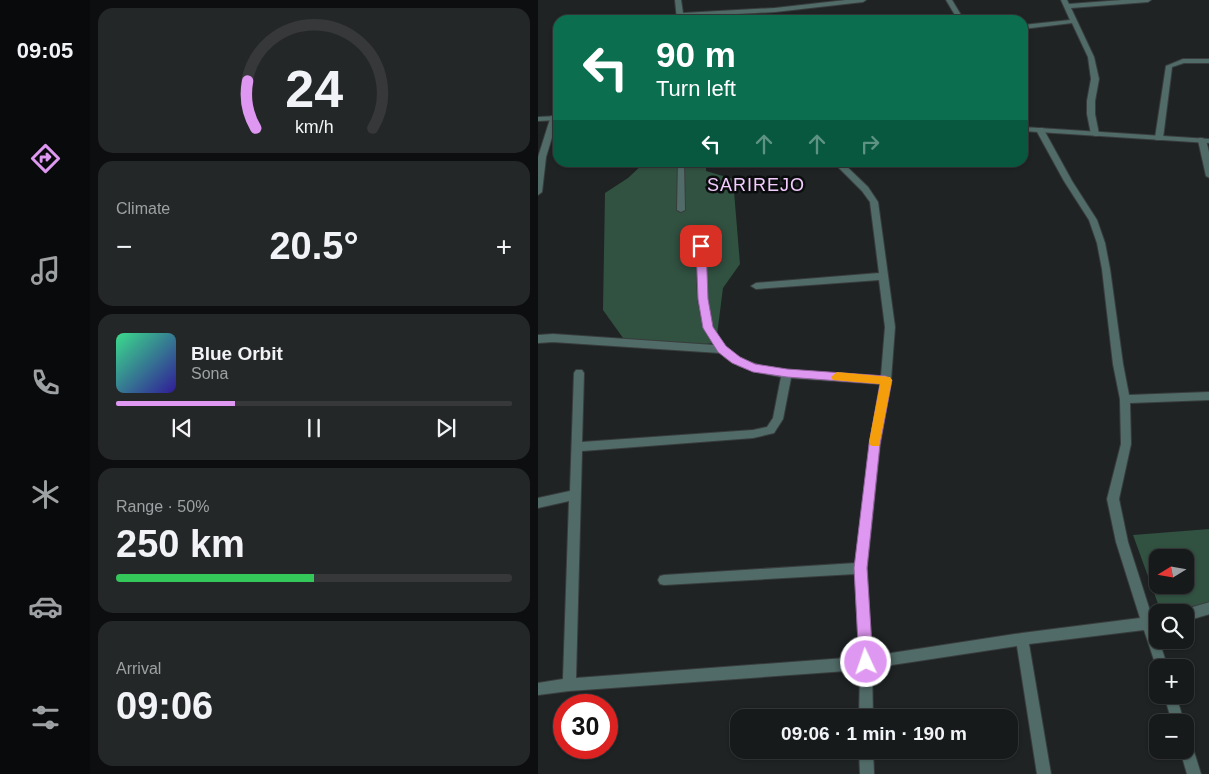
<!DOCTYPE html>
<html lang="en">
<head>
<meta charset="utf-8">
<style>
  body { margin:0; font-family:Arial,sans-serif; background:#242728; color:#f1f3f6; height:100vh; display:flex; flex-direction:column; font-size:19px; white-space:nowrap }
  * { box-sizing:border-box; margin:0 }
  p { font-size:16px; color:#9ea1a3 }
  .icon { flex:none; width:28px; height:28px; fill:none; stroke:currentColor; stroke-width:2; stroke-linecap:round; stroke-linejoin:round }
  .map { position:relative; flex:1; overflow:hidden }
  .sheet { display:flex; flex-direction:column; gap:8px; padding:8px; background:#0d0e0f; width:448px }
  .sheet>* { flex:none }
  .guide { position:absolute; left:15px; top:15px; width:475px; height:152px; border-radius:15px; box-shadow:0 1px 4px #0004,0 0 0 1px #36383a; background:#0b6e4f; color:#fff; overflow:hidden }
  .needle { width:32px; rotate:259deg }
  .tools { position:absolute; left:611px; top:549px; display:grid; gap:10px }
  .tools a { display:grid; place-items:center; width:45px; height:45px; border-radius:10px; background:#171a1b; box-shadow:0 1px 4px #0004,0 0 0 1px #36383a; font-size:25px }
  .speed { position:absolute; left:15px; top:694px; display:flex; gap:10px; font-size:25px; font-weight:700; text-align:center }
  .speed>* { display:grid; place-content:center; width:65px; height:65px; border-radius:50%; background:#171a1b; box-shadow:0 1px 4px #0004,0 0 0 1px #36383a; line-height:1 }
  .speed .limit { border:8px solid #d22; background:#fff; color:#111 }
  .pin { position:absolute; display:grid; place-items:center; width:42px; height:42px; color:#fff; margin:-21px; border-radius:10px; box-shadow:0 2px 8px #0006 }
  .me { position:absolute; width:55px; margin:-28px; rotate:357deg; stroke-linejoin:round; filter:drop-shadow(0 0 4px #0008) }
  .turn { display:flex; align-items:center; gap:18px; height:105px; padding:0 20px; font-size:22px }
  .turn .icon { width:65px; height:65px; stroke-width:2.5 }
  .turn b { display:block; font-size:35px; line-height:42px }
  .lanes { display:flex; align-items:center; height:48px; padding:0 20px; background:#0003; justify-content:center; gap:25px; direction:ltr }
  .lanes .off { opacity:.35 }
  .big { font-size:38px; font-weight:700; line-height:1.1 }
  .sheet .widget { flex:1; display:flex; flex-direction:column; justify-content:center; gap:8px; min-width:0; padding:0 18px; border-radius:15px; background:#242728 }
  .sheet .dial { align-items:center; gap:0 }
  .dial svg { height:130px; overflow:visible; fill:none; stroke:#36383a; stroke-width:7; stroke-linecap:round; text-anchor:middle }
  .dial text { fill:#f1f3f6; stroke:none }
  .song { display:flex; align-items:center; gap:15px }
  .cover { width:60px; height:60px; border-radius:8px; background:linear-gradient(135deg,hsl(150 70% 55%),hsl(250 70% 35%)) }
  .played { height:5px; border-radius:2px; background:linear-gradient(90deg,#df98f1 30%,#36383a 30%) }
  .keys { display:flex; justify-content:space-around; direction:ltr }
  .heat { display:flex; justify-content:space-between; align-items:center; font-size:28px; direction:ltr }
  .charge { height:8px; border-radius:4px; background:linear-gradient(90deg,#34c759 50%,#36383a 0) }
  .trip { position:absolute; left:192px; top:709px; width:288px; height:50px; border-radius:15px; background:#171a1b; box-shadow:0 1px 4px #0004,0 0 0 1px #36383a; font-weight:700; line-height:50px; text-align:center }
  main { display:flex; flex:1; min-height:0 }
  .tabs { display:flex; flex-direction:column; width:90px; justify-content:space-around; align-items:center; background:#090a0b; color:#9ea1a3 }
  .tabs .icon { width:35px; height:35px }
  .tabs .current { color:#df98f1 }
  .tabs b { font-size:22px; color:#f1f3f6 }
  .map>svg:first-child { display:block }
</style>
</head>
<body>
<main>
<nav class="tabs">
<b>09:05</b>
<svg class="icon current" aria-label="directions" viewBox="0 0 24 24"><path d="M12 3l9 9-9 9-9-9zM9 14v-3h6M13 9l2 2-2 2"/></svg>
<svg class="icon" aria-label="music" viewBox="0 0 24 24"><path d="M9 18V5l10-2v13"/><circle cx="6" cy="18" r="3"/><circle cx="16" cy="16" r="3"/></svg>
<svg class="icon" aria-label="phone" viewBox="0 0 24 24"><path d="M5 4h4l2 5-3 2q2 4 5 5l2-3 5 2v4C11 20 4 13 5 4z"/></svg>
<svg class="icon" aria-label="climate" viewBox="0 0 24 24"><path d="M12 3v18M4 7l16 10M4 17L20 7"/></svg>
<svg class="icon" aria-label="car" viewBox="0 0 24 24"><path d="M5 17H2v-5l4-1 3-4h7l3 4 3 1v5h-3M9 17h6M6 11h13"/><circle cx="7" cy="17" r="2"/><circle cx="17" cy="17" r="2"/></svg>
<svg class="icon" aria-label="filters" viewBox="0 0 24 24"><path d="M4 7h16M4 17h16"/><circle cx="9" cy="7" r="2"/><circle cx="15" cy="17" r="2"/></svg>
</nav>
<section class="sheet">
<div class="widget dial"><svg viewBox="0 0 100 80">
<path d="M14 69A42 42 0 1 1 86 69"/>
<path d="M14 69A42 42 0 0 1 9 40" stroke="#df98f1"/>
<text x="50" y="56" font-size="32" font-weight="700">24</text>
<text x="50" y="72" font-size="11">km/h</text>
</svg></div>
<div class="widget"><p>Climate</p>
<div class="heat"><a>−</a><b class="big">20.5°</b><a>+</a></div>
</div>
<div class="widget">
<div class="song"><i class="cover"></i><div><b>Blue Orbit</b><p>Sona</p></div></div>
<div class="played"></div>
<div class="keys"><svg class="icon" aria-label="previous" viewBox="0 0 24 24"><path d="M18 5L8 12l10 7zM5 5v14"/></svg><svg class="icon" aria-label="pause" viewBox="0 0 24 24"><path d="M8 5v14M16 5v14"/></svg><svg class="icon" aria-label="next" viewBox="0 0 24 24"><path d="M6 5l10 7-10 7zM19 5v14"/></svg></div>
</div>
<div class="widget"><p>Range · 50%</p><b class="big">250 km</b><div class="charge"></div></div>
<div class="widget"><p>Arrival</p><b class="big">09:06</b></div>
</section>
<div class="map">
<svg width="672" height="774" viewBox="0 0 672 774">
  <rect width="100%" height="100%" fill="#1f2324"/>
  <path fill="#315141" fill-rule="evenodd" d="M106,163h62v8l27,8 7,85 -17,24 -7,55 -45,4 -48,-9 -20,-28 2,-117 23,-15z
    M671,529v79l-23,7v-3h-25l-28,-77zM620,558h28v27h-28z"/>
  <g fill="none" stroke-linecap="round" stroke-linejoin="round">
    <defs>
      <path id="service" d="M140,162h6l1,48 -4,2 -4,-2z"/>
      <path id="minor" d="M137,0h6l2,13 92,-5 71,-8h20l-3,2 -88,10 -92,5v3h-6z
        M408,0h6l12,20h-6z
        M523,0h6l2,4 53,-4h29l-3,2 -77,6 23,49 5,22 -4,22v13l4,20 -1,2h-3l-4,-2 -4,-20v-13l4,-22 -3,-22 -16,-34 -49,6v-4l47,-5z
        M645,59h27v4h-26l-12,4 -9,71 -1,2h-6l-1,-2 11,-72z
        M13,116h3l4,2 -12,39 -4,35 -4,3v-38z
        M499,128h6l1,2 28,51 25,39 8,23 5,26 13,95 6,31 81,-3v8l-80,3 1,41 -12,55 9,43 24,75 6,-1v12h-3l13,40h-10v4l-14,-42 -115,14 22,130h-14l-20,-128 -145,22 1,50h-14l1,-48 -291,21 -31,4v-12l25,-4 6,-178 -31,7v-10l32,-7 4,-118 2,-3h6l2,3 -2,69 171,-12 14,-3 6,-9 8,-41c-21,-4 -45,-8 -61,-24l-167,-11 -15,1v-8l15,-1 161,11c-20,-30 -17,-65 -17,-99l4,-3 4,3c1,25 -1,52 6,76 4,13 15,28 28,35 34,19 103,17 142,19l4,-49 -6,-47 -123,9 -5,-3 5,-3 123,-10 -9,-71 -8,-11 -29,-29h9l26,25 10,15 17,125 -4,53 -11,65 -13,123 5,88 150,-23 118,-15 -24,-76 -9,-43 14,-55 -1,-45 -7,-35 -11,-95 -5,-26 -8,-23 -25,-39 -28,-51zM253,378l89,6 -10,61 -14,118 -192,12 -4,1 -2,4 2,4 4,1 191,-11 4,83 -283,21 6,-227 171,-13 21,-5 9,-14z
        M661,138h3l4,2 4,16v22l-4,-2 -8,-36z
        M672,602v12l-24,7v-9h-5l5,-3z
        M626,695h12l8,27h-12z
        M648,740l5,2 10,32h-14l-7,-24h6z
        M321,750h14l1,24h-14z"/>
      <path id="tertiary" d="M20,116v4l-20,1v-4z
        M485,127l187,12v4l-187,-12z"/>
    </defs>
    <use href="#service" stroke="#393d3d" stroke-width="2"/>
    <use href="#minor" stroke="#393d3d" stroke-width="2"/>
    <use href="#tertiary" stroke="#393d3d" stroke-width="2"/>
    <use href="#service" fill="#516c68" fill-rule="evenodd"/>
    <use href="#minor" fill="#516c68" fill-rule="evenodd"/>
    <use href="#tertiary" fill="#516c68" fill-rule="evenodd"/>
  </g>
  <path fill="#df98f1" stroke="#91639d" d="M163,243l5,3 2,53 5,28 13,19 14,11 15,7 32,5 99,7 6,4 -12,64 -13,124 6,94 -2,6 -5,2 -5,-2 -2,-6 -5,-94 15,-124 11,-60 -93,-7 -34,-5 -21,-9 -14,-11 -15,-24 -5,-29 -2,-53z"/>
  <path fill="#f59e0b" d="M299,372l53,5 2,3 -13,66h-8l-2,-4 11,-58 -47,-4 -2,-3z"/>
  <g text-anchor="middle" stroke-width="5" stroke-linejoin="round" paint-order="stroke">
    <g font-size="18" letter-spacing="1" fill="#f3ccfe" stroke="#0b0c0d">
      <text x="218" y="191">SARIREJO</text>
    </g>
  </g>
</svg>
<div class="tools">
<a><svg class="needle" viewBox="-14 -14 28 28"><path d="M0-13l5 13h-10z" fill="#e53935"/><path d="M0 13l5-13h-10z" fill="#9ea1a3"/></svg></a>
<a><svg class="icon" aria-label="search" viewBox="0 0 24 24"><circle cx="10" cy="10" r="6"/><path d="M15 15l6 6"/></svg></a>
<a>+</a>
<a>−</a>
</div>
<div class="speed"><div class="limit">30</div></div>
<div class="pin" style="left:163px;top:246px;background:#d93025"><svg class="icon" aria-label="arrive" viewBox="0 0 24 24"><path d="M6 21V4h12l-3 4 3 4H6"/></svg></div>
<svg class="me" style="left:328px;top:662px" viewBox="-20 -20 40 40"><circle r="17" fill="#df98f1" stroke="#fff" stroke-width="3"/><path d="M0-11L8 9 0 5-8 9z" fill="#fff"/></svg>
<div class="trip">09:06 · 1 min · 190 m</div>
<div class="guide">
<div class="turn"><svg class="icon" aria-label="left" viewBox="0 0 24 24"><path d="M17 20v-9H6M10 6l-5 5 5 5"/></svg><div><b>90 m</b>Turn left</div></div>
<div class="lanes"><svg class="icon" aria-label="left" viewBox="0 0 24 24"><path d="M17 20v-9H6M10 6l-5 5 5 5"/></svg><svg class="icon off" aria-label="ahead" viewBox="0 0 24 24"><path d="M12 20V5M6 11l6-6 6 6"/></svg><svg class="icon off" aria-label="ahead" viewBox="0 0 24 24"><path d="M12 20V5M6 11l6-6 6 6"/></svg><svg class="icon off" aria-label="right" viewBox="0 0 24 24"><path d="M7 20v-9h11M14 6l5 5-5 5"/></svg></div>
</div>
</div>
</main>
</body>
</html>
